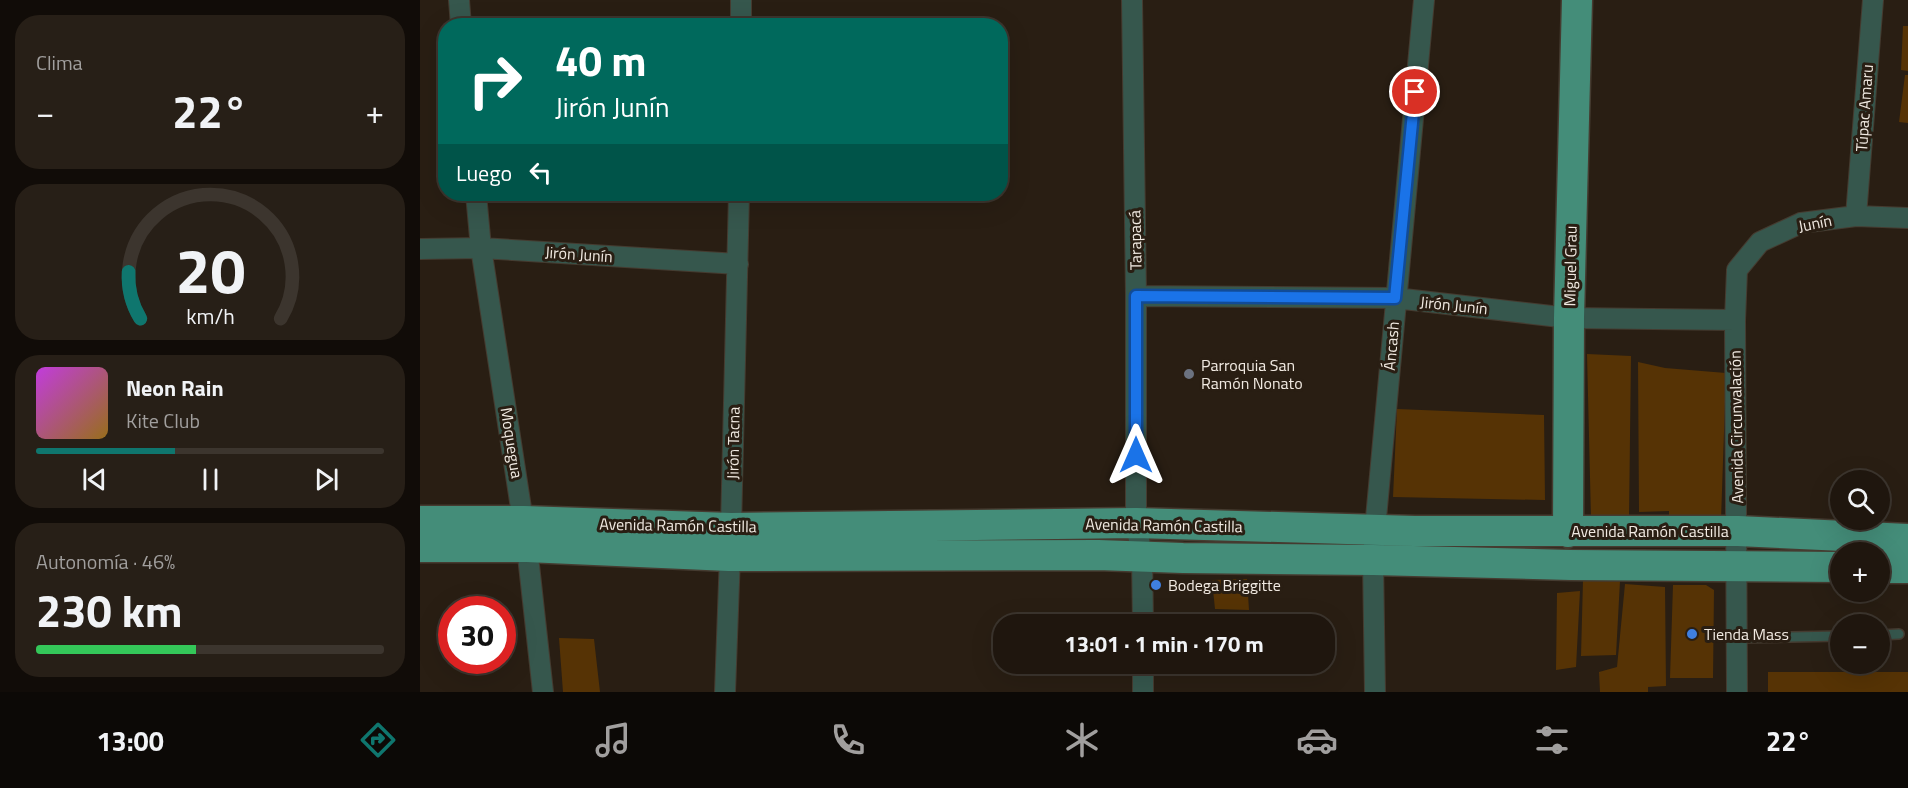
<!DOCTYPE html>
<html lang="es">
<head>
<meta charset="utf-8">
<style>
  body { margin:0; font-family:"Titillium Web",sans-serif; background:#271f17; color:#f1f3f6; height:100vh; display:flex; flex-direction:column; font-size:22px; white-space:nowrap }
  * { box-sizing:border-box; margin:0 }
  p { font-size:20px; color:#a19f9e }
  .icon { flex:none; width:33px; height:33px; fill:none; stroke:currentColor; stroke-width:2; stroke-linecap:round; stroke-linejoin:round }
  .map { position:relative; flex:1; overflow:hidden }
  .sheet { display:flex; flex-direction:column; gap:15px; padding:15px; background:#110c08; width:420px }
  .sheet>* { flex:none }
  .guide { position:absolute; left:18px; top:18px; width:570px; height:183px; border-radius:24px; box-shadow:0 6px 24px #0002,0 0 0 2px #3c352e; background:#00695c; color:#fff; overflow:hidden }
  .controls { position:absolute; left:1410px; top:470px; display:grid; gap:12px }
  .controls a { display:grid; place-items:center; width:60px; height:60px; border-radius:50%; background:#1f160e; box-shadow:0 6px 24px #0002,0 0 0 2px #3c352e; font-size:30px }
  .speed { position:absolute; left:18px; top:596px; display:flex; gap:12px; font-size:30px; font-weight:700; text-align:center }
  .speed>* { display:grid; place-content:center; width:78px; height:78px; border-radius:50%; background:#1f160e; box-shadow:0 6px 24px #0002,0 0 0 2px #3c352e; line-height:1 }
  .speed .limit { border:9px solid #d22; background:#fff; color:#111 }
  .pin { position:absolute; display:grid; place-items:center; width:51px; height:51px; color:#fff; margin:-26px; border:3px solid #fff; border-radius:50%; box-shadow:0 2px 6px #0007 }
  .me { position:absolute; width:66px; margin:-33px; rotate:0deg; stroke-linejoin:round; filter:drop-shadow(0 0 4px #0008) }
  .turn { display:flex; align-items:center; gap:21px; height:126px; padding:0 18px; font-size:27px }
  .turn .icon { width:78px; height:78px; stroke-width:2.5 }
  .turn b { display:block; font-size:42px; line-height:51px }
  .then { display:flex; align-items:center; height:57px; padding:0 18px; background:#0003; gap:12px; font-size:22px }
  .big { font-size:45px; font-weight:700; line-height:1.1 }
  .sheet .widget { flex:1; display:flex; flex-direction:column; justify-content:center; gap:9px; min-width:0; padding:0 21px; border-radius:24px; background:#271f17 }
  .sheet .dial { align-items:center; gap:0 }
  .dial svg { height:156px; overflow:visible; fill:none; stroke:#3c352e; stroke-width:7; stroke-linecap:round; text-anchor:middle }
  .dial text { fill:#f1f3f6; stroke:none }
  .song { display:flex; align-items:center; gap:18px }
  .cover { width:72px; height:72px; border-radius:9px; background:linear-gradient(135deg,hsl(290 70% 55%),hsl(40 70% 35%)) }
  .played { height:6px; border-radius:3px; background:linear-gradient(90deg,#0f766e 40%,#3c352e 40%) }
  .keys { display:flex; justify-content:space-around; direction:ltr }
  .heat { display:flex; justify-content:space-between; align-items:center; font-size:33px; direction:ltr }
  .charge { height:9px; border-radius:4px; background:linear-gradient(90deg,#34c759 46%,#3c352e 0) }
  .trip { position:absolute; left:573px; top:614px; width:342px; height:60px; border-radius:24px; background:#1f160e; box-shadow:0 6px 24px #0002,0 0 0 2px #3c352e; font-weight:700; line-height:60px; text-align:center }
  .tabs { display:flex; height:96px; justify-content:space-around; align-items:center; background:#0c0906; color:#a19f9e }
  .tabs .icon { width:42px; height:42px }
  .tabs .active { color:#0f766e }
  .tabs b { font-size:27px; color:#f1f3f6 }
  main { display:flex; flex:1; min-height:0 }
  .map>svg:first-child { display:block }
</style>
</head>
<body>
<main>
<section class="sheet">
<div class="widget"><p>Clima</p>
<div class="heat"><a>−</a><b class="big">22°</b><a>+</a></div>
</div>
<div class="widget dial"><svg viewBox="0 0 100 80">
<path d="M14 69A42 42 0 1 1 86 69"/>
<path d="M14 69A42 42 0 0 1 8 45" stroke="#0f766e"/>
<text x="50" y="56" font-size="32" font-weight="700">20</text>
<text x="50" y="72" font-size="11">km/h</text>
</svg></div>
<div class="widget">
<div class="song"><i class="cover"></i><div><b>Neon Rain</b><p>Kite Club</p></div></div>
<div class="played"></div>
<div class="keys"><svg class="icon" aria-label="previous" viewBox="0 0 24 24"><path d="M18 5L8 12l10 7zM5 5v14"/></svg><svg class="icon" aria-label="pause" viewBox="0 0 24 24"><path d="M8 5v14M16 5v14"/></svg><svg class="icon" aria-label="next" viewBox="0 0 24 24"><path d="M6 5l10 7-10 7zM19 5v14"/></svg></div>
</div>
<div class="widget"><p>Autonomía · 46%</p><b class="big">230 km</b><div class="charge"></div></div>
</section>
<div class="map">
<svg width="1488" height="692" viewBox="0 0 1488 692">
  <rect width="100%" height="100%" fill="#291e13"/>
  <path fill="#563305" d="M1483,26h5v45l-7,-1z
    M1485,75h3v48l-9,-1z
    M1167,354l44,2 -2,162h-38z
    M1218,362l27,6 61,5 -5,147 -52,-2v-7l-30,1z
    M977,409l147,6 1,85 -152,-3z
    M827,579l2,31 -34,-1 -3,-29z
    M1163,580l37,1 -4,74 -35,1z
    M1205,584l40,3 1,99 -18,1v5h-48l-1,-20 18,-5z
    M1253,585h33l8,5 -1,88h-43z
    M1160,591l-4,76 -20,3 1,-77z
    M139,638l35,1 6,53h-37z
    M1348,672h140v20h-140z"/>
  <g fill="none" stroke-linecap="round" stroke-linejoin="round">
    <defs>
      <path id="service" d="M1460,635l19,-1
        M1317,638l103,-2"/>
      <path id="minor" d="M39,0l2,26
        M712,0l4,296v227l6,34 1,67
        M321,26v-26
        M56,194l5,54 46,299 16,145
        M1436,216l17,-216
        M0,249l61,-1 257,16
        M716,296l259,2 174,20 166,2
        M723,663v29
        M305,692l6,-164 8,-334
        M955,692l-2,-132 2,-31 49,-529
        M1317,692l-2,-372 2,-50 23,-28 41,-19 55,-7 52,2"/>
      <path id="primary" d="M0,521h104l207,7 405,-5 279,8h323l170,8
        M1148,532l1,-214 8,-318
        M0,547h107l202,9 369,-1 85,3 190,2 198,5 269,2
        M1460,568h28"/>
    </defs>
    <use href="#service" stroke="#453b30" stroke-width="12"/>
    <use href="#minor" stroke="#453b30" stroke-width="22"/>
    <use href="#primary" stroke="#453b30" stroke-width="33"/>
    <use href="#service" stroke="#36574d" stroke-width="9"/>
    <use href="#minor" stroke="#36574d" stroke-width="20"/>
    <use href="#primary" stroke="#448d79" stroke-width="30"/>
  </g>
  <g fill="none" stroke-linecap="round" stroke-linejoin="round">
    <defs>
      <path id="route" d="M716,455v-159l259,2 20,-206"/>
    </defs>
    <use href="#route" stroke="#114b97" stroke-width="15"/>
    <use href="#route" stroke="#1a73e8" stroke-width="10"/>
  </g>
  <circle fill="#6b7280" stroke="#291e13" stroke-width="2" cx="769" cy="374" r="6"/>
  <g fill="#3f7fe0" stroke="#291e13" stroke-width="2">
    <circle cx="736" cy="585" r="6"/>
    <circle cx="1272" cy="634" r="6"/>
  </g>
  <g text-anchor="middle" stroke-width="6" stroke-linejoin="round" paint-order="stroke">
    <g font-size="16" fill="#f1eae2" stroke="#291e13">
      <text transform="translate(1444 108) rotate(-86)" y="6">Túpac Amaru</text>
      <text transform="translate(1395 223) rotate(-11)" y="6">Junín</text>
      <text transform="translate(715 240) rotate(-91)" y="6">Tarapacá</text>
      <text transform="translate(159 254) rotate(4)" y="6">Jirón Junín</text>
      <text transform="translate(1150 266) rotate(-89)" y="6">Miguel Grau</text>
      <text transform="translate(1034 305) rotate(6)" y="6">Jirón Junín</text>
      <text transform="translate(971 346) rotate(-85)" y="6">Áncash</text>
      <text transform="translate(1316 427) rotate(-91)" y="6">Avenida Circunvalación</text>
      <text transform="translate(92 443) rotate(81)" y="6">Moquegua</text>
      <text transform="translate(313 443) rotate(-89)" y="6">Jirón Tacna</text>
      <text transform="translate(258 525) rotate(1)" y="6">Avenida Ramón Castilla</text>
      <text transform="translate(744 525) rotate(1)" y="6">Avenida Ramón Castilla</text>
      <text x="1230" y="537">Avenida Ramón Castilla</text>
    </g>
    <g font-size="16" fill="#f1eae2" stroke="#291e13" text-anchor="start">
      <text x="781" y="371">Parroquia San<tspan x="781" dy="18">Ramón Nonato</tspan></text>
      <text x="748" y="591">Bodega Briggitte</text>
      <text x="1284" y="640">Tienda Mass</text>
    </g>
  </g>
</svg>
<div class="controls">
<a><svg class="icon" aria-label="search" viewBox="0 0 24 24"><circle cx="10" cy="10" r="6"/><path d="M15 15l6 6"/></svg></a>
<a>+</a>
<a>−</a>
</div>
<div class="speed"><div class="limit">30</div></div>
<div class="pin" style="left:995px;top:92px;background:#d93025"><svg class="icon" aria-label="arrive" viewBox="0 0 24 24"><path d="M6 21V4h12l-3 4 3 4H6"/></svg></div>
<svg class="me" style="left:716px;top:455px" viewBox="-20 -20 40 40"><path d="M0-17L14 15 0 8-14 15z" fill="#1a73e8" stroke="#fff" stroke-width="4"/></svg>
<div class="trip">13:01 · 1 min · 170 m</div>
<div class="guide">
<div class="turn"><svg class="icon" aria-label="right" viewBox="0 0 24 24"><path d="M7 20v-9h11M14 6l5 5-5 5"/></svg><div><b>40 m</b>Jirón Junín</div></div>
<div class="then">Luego<svg class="icon" aria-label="left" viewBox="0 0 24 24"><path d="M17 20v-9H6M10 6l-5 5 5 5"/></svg></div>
</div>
</div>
</main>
<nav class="tabs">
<b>13:00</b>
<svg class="icon active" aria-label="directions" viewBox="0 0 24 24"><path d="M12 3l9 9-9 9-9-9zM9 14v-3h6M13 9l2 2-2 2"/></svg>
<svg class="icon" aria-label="music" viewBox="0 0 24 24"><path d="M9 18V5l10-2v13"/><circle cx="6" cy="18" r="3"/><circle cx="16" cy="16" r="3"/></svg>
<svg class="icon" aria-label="phone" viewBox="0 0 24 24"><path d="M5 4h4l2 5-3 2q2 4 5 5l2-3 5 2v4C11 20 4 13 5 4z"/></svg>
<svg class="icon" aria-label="climate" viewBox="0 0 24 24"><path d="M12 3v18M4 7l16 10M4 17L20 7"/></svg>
<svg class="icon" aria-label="car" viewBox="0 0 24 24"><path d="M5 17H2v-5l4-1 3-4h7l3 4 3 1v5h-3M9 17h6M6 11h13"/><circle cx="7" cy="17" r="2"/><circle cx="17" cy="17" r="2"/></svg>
<svg class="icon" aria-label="filters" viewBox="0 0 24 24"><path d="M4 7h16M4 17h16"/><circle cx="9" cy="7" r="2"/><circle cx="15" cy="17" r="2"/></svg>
<b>22°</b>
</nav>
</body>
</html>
